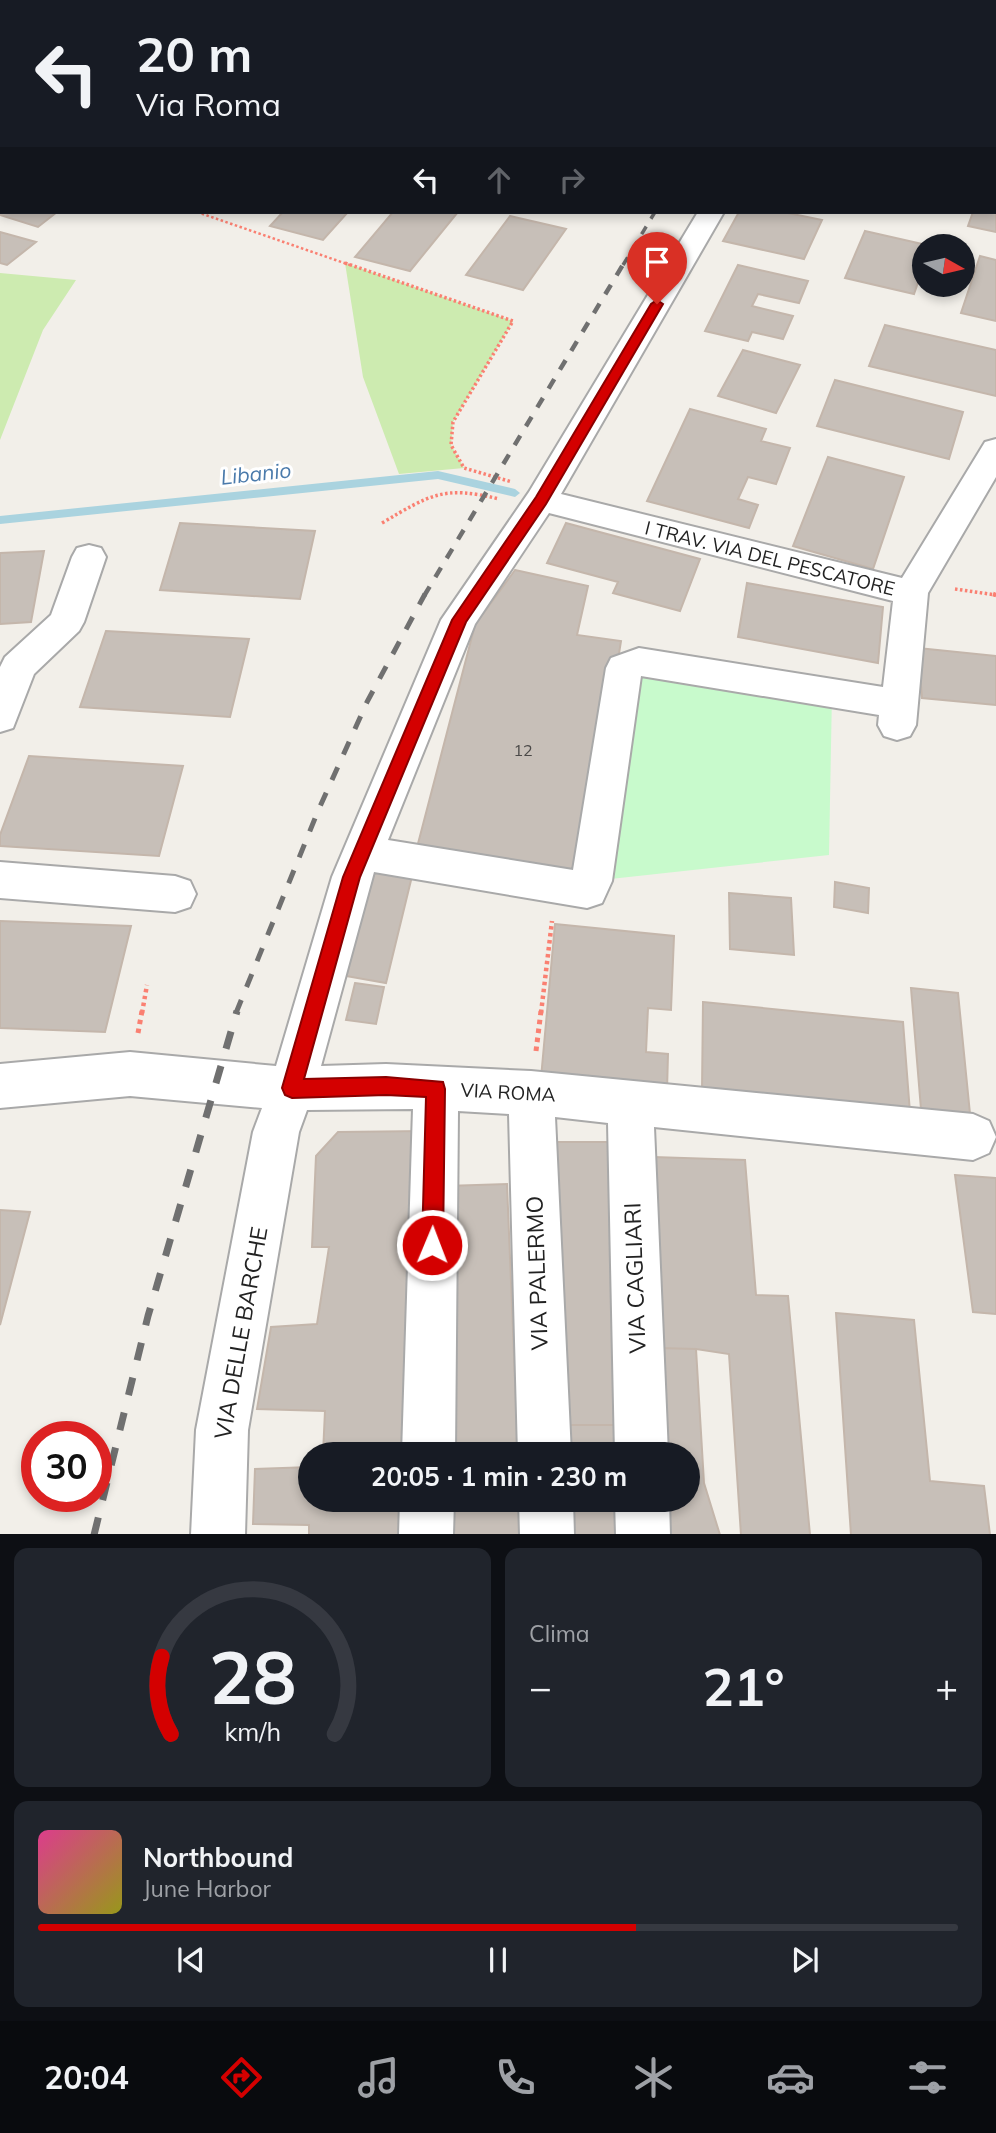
<!DOCTYPE html>
<html lang="it">
<head>
<meta charset="utf-8">
<style>
  body { margin:0; font-family:Mulish,sans-serif; background:#20242c; color:#f1f3f6; height:100vh; display:flex; flex-direction:column; font-size:26px; white-space:nowrap }
  * { box-sizing:border-box; margin:0 }
  p { font-size:23px; color:#9ea1a6 }
  .icon { flex:none; width:38px; height:38px; fill:none; stroke:currentColor; stroke-width:2; stroke-linecap:round; stroke-linejoin:round }
  .map { position:relative; height:1534px; overflow:hidden }
  .sheet { display:flex; flex-direction:column; gap:14px; padding:14px; background:#0d0f14; flex:1 }
  .sheet>* { flex:none }
  .hud { position:absolute; left:0px; top:0px; width:998px; height:214px; box-shadow:0 4px 10px #0003; background:#171b24; color:#f1f3f6; overflow:hidden }
  .needle { width:46px; rotate:98deg }
  .buttons { position:absolute; left:912px; top:234px; display:grid; gap:14px }
  .buttons a { display:grid; place-items:center; width:63px; height:63px; border-radius:50%; background:#171b24; box-shadow:0 4px 10px #0003; font-size:35px }
  .speed { position:absolute; left:21px; top:1421px; display:flex; gap:14px; font-size:35px; font-weight:700; text-align:center }
  .speed>* { display:grid; place-content:center; width:91px; height:91px; border-radius:50%; background:#171b24; box-shadow:0 4px 10px #0003; line-height:1 }
  .speed .limit { border:10px solid #d22; background:#fff; color:#111 }
  .pin { position:absolute; display:grid; place-items:center; width:60px; height:60px; color:#fff; margin:-72px -30px; border-radius:50% 50% 50% 0; rotate:-45deg; box-shadow:0 0 7px #0007 }
  .pin .icon { rotate:45deg }
  .me { position:absolute; width:77px; margin:-38px; rotate:1deg; stroke-linejoin:round; filter:drop-shadow(0 0 5px #0008) }
  .turn { display:flex; align-items:center; gap:24px; height:147px; padding:0 21px; font-size:32px }
  .turn .icon { width:91px; height:91px; stroke-width:2.5 }
  .turn b { display:block; font-size:49px; line-height:60px }
  .lanes { display:flex; align-items:center; height:66px; padding:0 21px; background:#0003; justify-content:center; gap:35px; direction:ltr }
  .lanes .off { opacity:.35 }
  .big { font-size:52px; font-weight:700; line-height:1.1 }
  .sheet .tile { flex:1; display:flex; flex-direction:column; justify-content:center; gap:10px; min-width:0; padding:0 24px; border-radius:14px; background:#20242c }
  .sheet .dial { align-items:center; gap:0 }
  .dial svg { height:182px; overflow:visible; fill:none; stroke:#363941; stroke-width:7; stroke-linecap:round; text-anchor:middle }
  .dial text { fill:#f1f3f6; stroke:none }
  .song { display:flex; align-items:center; gap:21px }
  .cover { width:84px; height:84px; border-radius:10px; background:linear-gradient(135deg,hsl(330 70% 55%),hsl(60 70% 35%)) }
  .played { height:7px; border-radius:4px; background:linear-gradient(90deg,#d40000 65%,#363941 65%) }
  .keys { display:flex; justify-content:space-around; direction:ltr }
  .heat { display:flex; justify-content:space-between; align-items:center; font-size:38px; direction:ltr }
  .sheet .tiles { flex:1; display:grid; gap:14px; grid-template-columns:1fr 1fr }
  .tile:last-child { grid-column:span 2 }
  .trip { position:absolute; left:298px; top:1442px; width:402px; height:70px; border-radius:35px; background:#171b24; box-shadow:0 4px 10px #0003; font-weight:700; line-height:70px; text-align:center }
  .tabs { display:flex; height:112px; justify-content:space-around; align-items:center; background:#090b0e; color:#9ea1a6 }
  .tabs .icon { width:49px; height:49px }
  .tabs .current { color:#d40000 }
  .tabs b { font-size:32px; color:#f1f3f6 }
  .map>svg:first-child { display:block }
</style>
</head>
<body>
<div class="map">
<svg width="996" height="1535" viewBox="0 0 996 1535">
  <rect width="100%" height="100%" fill="#f2efe9"/>
  <path fill="#cdebb0" d="M345,263l168,58 -60,101 -2,23 13,23 -65,6 -36,-97z
    M0,273l76,7 -33,50 -43,110z"/>
  <path fill="#c8facc" d="M624,668l208,25 -3,162 -237,26z"/>
  <g fill="none" stroke-linecap="round" stroke-linejoin="round">
    <path fill="#aad3df" fill-rule="evenodd" d="M438,471l77,18 5,4 -5,4 -77,-18 -438,45v-8z"/>
  </g>
  <path fill="#c7bfb8" stroke="#c4b6ab" stroke-width="2" d="M0,0h51l-49,2 -2,30z
    M996,186v46l-28,-6 5,-14h23z
    M2,210v2h55l-19,15 -38,-12z
    M283,212h65l-25,28 -53,-14z
    M393,212h65l-48,59 -55,-14z
    M739,212h44l39,8 -18,39 -81,-18z
    M510,216l56,13 -43,61 -57,-15z
    M865,231l66,15 -7,1v18l-10,29 -69,-16z
    M0,232l36,10 -29,23 -7,-2z
    M980,256l16,4v61l-35,-8z
    M738,265l70,16 -9,22 -41,-9 -6,12 41,10 -10,23 -31,-7 -4,9 -43,-10z
    M885,325l111,25v46l-127,-30z
    M743,350l57,15 -24,48 -58,-17z
    M835,380l128,32 -14,47 -132,-33z
    M690,409l76,20 -5,12 29,7 -14,36 -28,-7 -10,22 20,6 -9,23 -102,-27z
    M828,457l76,20 -31,92 -80,-23z
    M180,523l135,8 -15,68 -140,-9z
    M566,523l134,36 -20,52 -67,-18 5,-11 -71,-19z
    M44,551l-13,71 -31,2v-71z
    M515,570l73,16 -11,49 44,6 -39,244 -168,-26 61,-234z
    M747,583l136,24 -5,56 -140,-26z
    M106,631l143,8 -19,78 -150,-10z
    M918,648l78,8v49l-74,-7z
    M29,756l154,10 -24,90 -159,-10v-11z
    M376,867l37,5 -27,111 -40,-7z
    M835,882l34,6 -1,25 -34,-6z
    M729,893l62,5 3,57 -64,-6z
    M0,921l131,5 -26,106 -105,-4z
    M555,924l119,12 -3,74 -23,-2 -2,44 22,2 -1,37 -126,-13z
    M355,983l29,4 -8,37 -30,-4z
    M911,988l47,5 12,121 -49,-5z
    M703,1002l200,20 7,91 -208,-22z
    M425,1131l-8,323h-94l2,-43 -68,-2 14,-82 46,-3 12,-77h-17l4,-91 22,-24z
    M549,1142h66l15,283h-74z
    M653,1157l92,3 11,135 32,1 22,239h-69l-12,-181 -33,-5 -38,-1z
    M955,1175l41,3v136l-23,-2z
    M507,1184l11,270h-69l-3,-268z
    M0,1210l30,2 -30,113z
    M836,1313l78,7 16,161 54,5 6,49h-139z
    M658,1348l38,1 8,134 16,52h-54l-2,-35h24v-46h-26z
    M556,1425h74l1,29h-74z
    M310,1467v33h106l-1,35h-106v-10l-56,-1 2,-55z
    M450,1500h69l2,35h-71z
    M560,1500h72l1,35h-71z"/>
  <g fill="none" stroke-linecap="round" stroke-linejoin="round">
    <defs>
      <path id="minor" d="M185,0h22l-23,2z
        M268,0h22l-23,2z
        M828,0h22l-23,2z
        M698,212h26l-163,282 341,84 83,-136 11,-3v38l-68,116 -12,132 -6,11 -13,4 -13,-4 -6,-11 1,-10 -238,-39 -29,205 -10,22 -15,5 -213,-36 -53,194 65,-2 145,7 442,43 16,7 7,16 -7,16 -16,7 -319,-33 14,327h-53l-7,-331 -53,-6 16,337h-53l-9,-340 -51,-3 -3,343h-53l11,-345 -106,1 -8,22 -51,298 -3,105h-54l5,-105 57,-298 9,-24 -132,-12 -130,12v-44l130,-12 146,14 56,-189 109,-257 88,-128zM549,513l344,88 -10,86 -244,-39 -28,10 -5,10 -33,202 -185,-30 87,-216z
        M89,545l12,3 5,9 -22,65 -5,9 -45,43 -21,54 -13,4v-65l5,-10 46,-42 21,-58 5,-9z
        M0,862l175,14 15,5 6,13 -6,13 -15,5 -175,-14z
        M400,1500h54l-1,35h-54z
        M519,1500h54l1,35h-54z
        M615,1500h54l1,35h-54z"/>
    </defs>
    <use href="#minor" stroke="#a9a9a9" stroke-width="4"/>
    <path stroke="#fa8072" stroke-width="2.5" stroke-dasharray="2.5 2.5" stroke-linecap="butt" d="M197,212l153,53"/>
    <path stroke="#fa8072" stroke-width="3.5" stroke-dasharray="2.5 2.5" stroke-linecap="butt" d="M345,263l168,58 -60,101 -2,23 13,23 48,14
      M382,523c48,-28 61,-38 117,-24
      M955,589l41,6"/>
    <path stroke="#fa8072" stroke-width="4.5" stroke-dasharray="3.5 3.5" stroke-linecap="butt" d="M993,594l3,1
      M142,1013l5,-28
      M541,1013l11,-92"/>
    <path stroke="#fa8072" stroke-width="5" stroke-dasharray="4.5 4.5" stroke-linecap="butt" d="M138,1033l4,-22
      M536,1051l5,-40"/>
    <use href="#minor" fill="#fff" fill-rule="evenodd"/>
    <path stroke="#707070" stroke-width="3.5" stroke-dasharray="9 9" stroke-linecap="butt" d="M783,2l2,-2
      M623,265l32,-53"/>
    <path stroke="#707070" stroke-width="4.5" stroke-dasharray="11 11" stroke-linecap="butt" d="M424,596l200,-333"/>
    <path stroke="#707070" stroke-width="5" stroke-dasharray="14 14" stroke-linecap="butt" d="M236,1013l82,-202 49,-109 58,-108"/>
    <path stroke="#707070" stroke-width="7" stroke-dasharray="18 18" stroke-linecap="butt" d="M94,1535l54,-219 89,-305"/>
  </g>
  <path fill="#d40000" stroke="#8a0000" stroke-width="2" d="M657,300l6,4 -117,200 -80,118 -106,255 -56,202 82,-2 57,5 2,7 -2,156 -3,8 -8,3 -7,-3 -3,-8 4,-148 -40,-2 -94,3 -7,-3 -3,-7 61,-211 109,-257 84,-123 115,-193z"/>
  <g text-anchor="middle" stroke-width="6" stroke-linejoin="round" paint-order="stroke">
    <g font-size="16" fill="#4b4948">
      <text x="523" y="756">12</text>
    </g>
    <g font-size="19" fill="#222" stroke="#fff">
      <text transform="translate(770 558) rotate(14)" y="7">I TRAV. VIA DEL PESCATORE</text>
      <text transform="translate(508 1092) rotate(3)" y="7">VIA ROMA</text>
    </g>
    <g font-size="21" font-style="italic" fill="#4a7aab" stroke="#fff">
      <text transform="translate(256 474) rotate(-6)" y="7">Libanio</text>
    </g>
    <g font-size="23" fill="#222" stroke="#fff">
      <text transform="translate(537 1273) rotate(-92)" y="8">VIA PALERMO</text>
      <text transform="translate(635 1278) rotate(-92)" y="8">VIA CAGLIARI</text>
      <text transform="translate(241 1333) rotate(-80)" y="8">VIA DELLE BARCHE</text>
    </g>
  </g>
</svg>
<div class="buttons">
<a><svg class="needle" viewBox="-14 -14 28 28"><path d="M0-13l5 13h-10z" fill="#e53935"/><path d="M0 13l5-13h-10z" fill="#9ea1a6"/></svg></a>
</div>
<div class="speed"><div class="limit">30</div></div>
<div class="pin" style="left:657px;top:304px;background:#d93025"><svg class="icon" aria-label="arrive" viewBox="0 0 24 24"><path d="M6 21V4h12l-3 4 3 4H6"/></svg></div>
<svg class="me" style="left:432px;top:1245px" viewBox="-20 -20 40 40"><circle r="17" fill="#d40000" stroke="#fff" stroke-width="3"/><path d="M0-11L8 9 0 5-8 9z" fill="#fff"/></svg>
<div class="trip">20:05 · 1 min · 230 m</div>
<div class="hud">
<div class="turn"><svg class="icon" aria-label="left" viewBox="0 0 24 24"><path d="M17 20v-9H6M10 6l-5 5 5 5"/></svg><div><b>20 m</b>Via Roma</div></div>
<div class="lanes"><svg class="icon" aria-label="left" viewBox="0 0 24 24"><path d="M17 20v-9H6M10 6l-5 5 5 5"/></svg><svg class="icon off" aria-label="ahead" viewBox="0 0 24 24"><path d="M12 20V5M6 11l6-6 6 6"/></svg><svg class="icon off" aria-label="right" viewBox="0 0 24 24"><path d="M7 20v-9h11M14 6l5 5-5 5"/></svg></div>
</div>
</div>
<section class="sheet">
<div class="tiles">
<div class="tile dial"><svg viewBox="0 0 100 80">
<path d="M14 69A42 42 0 1 1 86 69"/>
<path d="M14 69A42 42 0 0 1 10 35" stroke="#d40000"/>
<text x="50" y="56" font-size="32" font-weight="700">28</text>
<text x="50" y="72" font-size="11">km/h</text>
</svg></div>
<div class="tile"><p>Clima</p>
<div class="heat"><a>−</a><b class="big">21°</b><a>+</a></div>
</div>
<div class="tile">
<div class="song"><i class="cover"></i><div><b>Northbound</b><p>June Harbor</p></div></div>
<div class="played"></div>
<div class="keys"><svg class="icon" aria-label="previous" viewBox="0 0 24 24"><path d="M18 5L8 12l10 7zM5 5v14"/></svg><svg class="icon" aria-label="pause" viewBox="0 0 24 24"><path d="M8 5v14M16 5v14"/></svg><svg class="icon" aria-label="next" viewBox="0 0 24 24"><path d="M6 5l10 7-10 7zM19 5v14"/></svg></div>
</div>
</div>
</section>
<nav class="tabs">
<b>20:04</b>
<svg class="icon current" aria-label="directions" viewBox="0 0 24 24"><path d="M12 3l9 9-9 9-9-9zM9 14v-3h6M13 9l2 2-2 2"/></svg>
<svg class="icon" aria-label="music" viewBox="0 0 24 24"><path d="M9 18V5l10-2v13"/><circle cx="6" cy="18" r="3"/><circle cx="16" cy="16" r="3"/></svg>
<svg class="icon" aria-label="phone" viewBox="0 0 24 24"><path d="M5 4h4l2 5-3 2q2 4 5 5l2-3 5 2v4C11 20 4 13 5 4z"/></svg>
<svg class="icon" aria-label="climate" viewBox="0 0 24 24"><path d="M12 3v18M4 7l16 10M4 17L20 7"/></svg>
<svg class="icon" aria-label="car" viewBox="0 0 24 24"><path d="M5 17H2v-5l4-1 3-4h7l3 4 3 1v5h-3M9 17h6M6 11h13"/><circle cx="7" cy="17" r="2"/><circle cx="17" cy="17" r="2"/></svg>
<svg class="icon" aria-label="filters" viewBox="0 0 24 24"><path d="M4 7h16M4 17h16"/><circle cx="9" cy="7" r="2"/><circle cx="15" cy="17" r="2"/></svg>
</nav>
</body>
</html>
